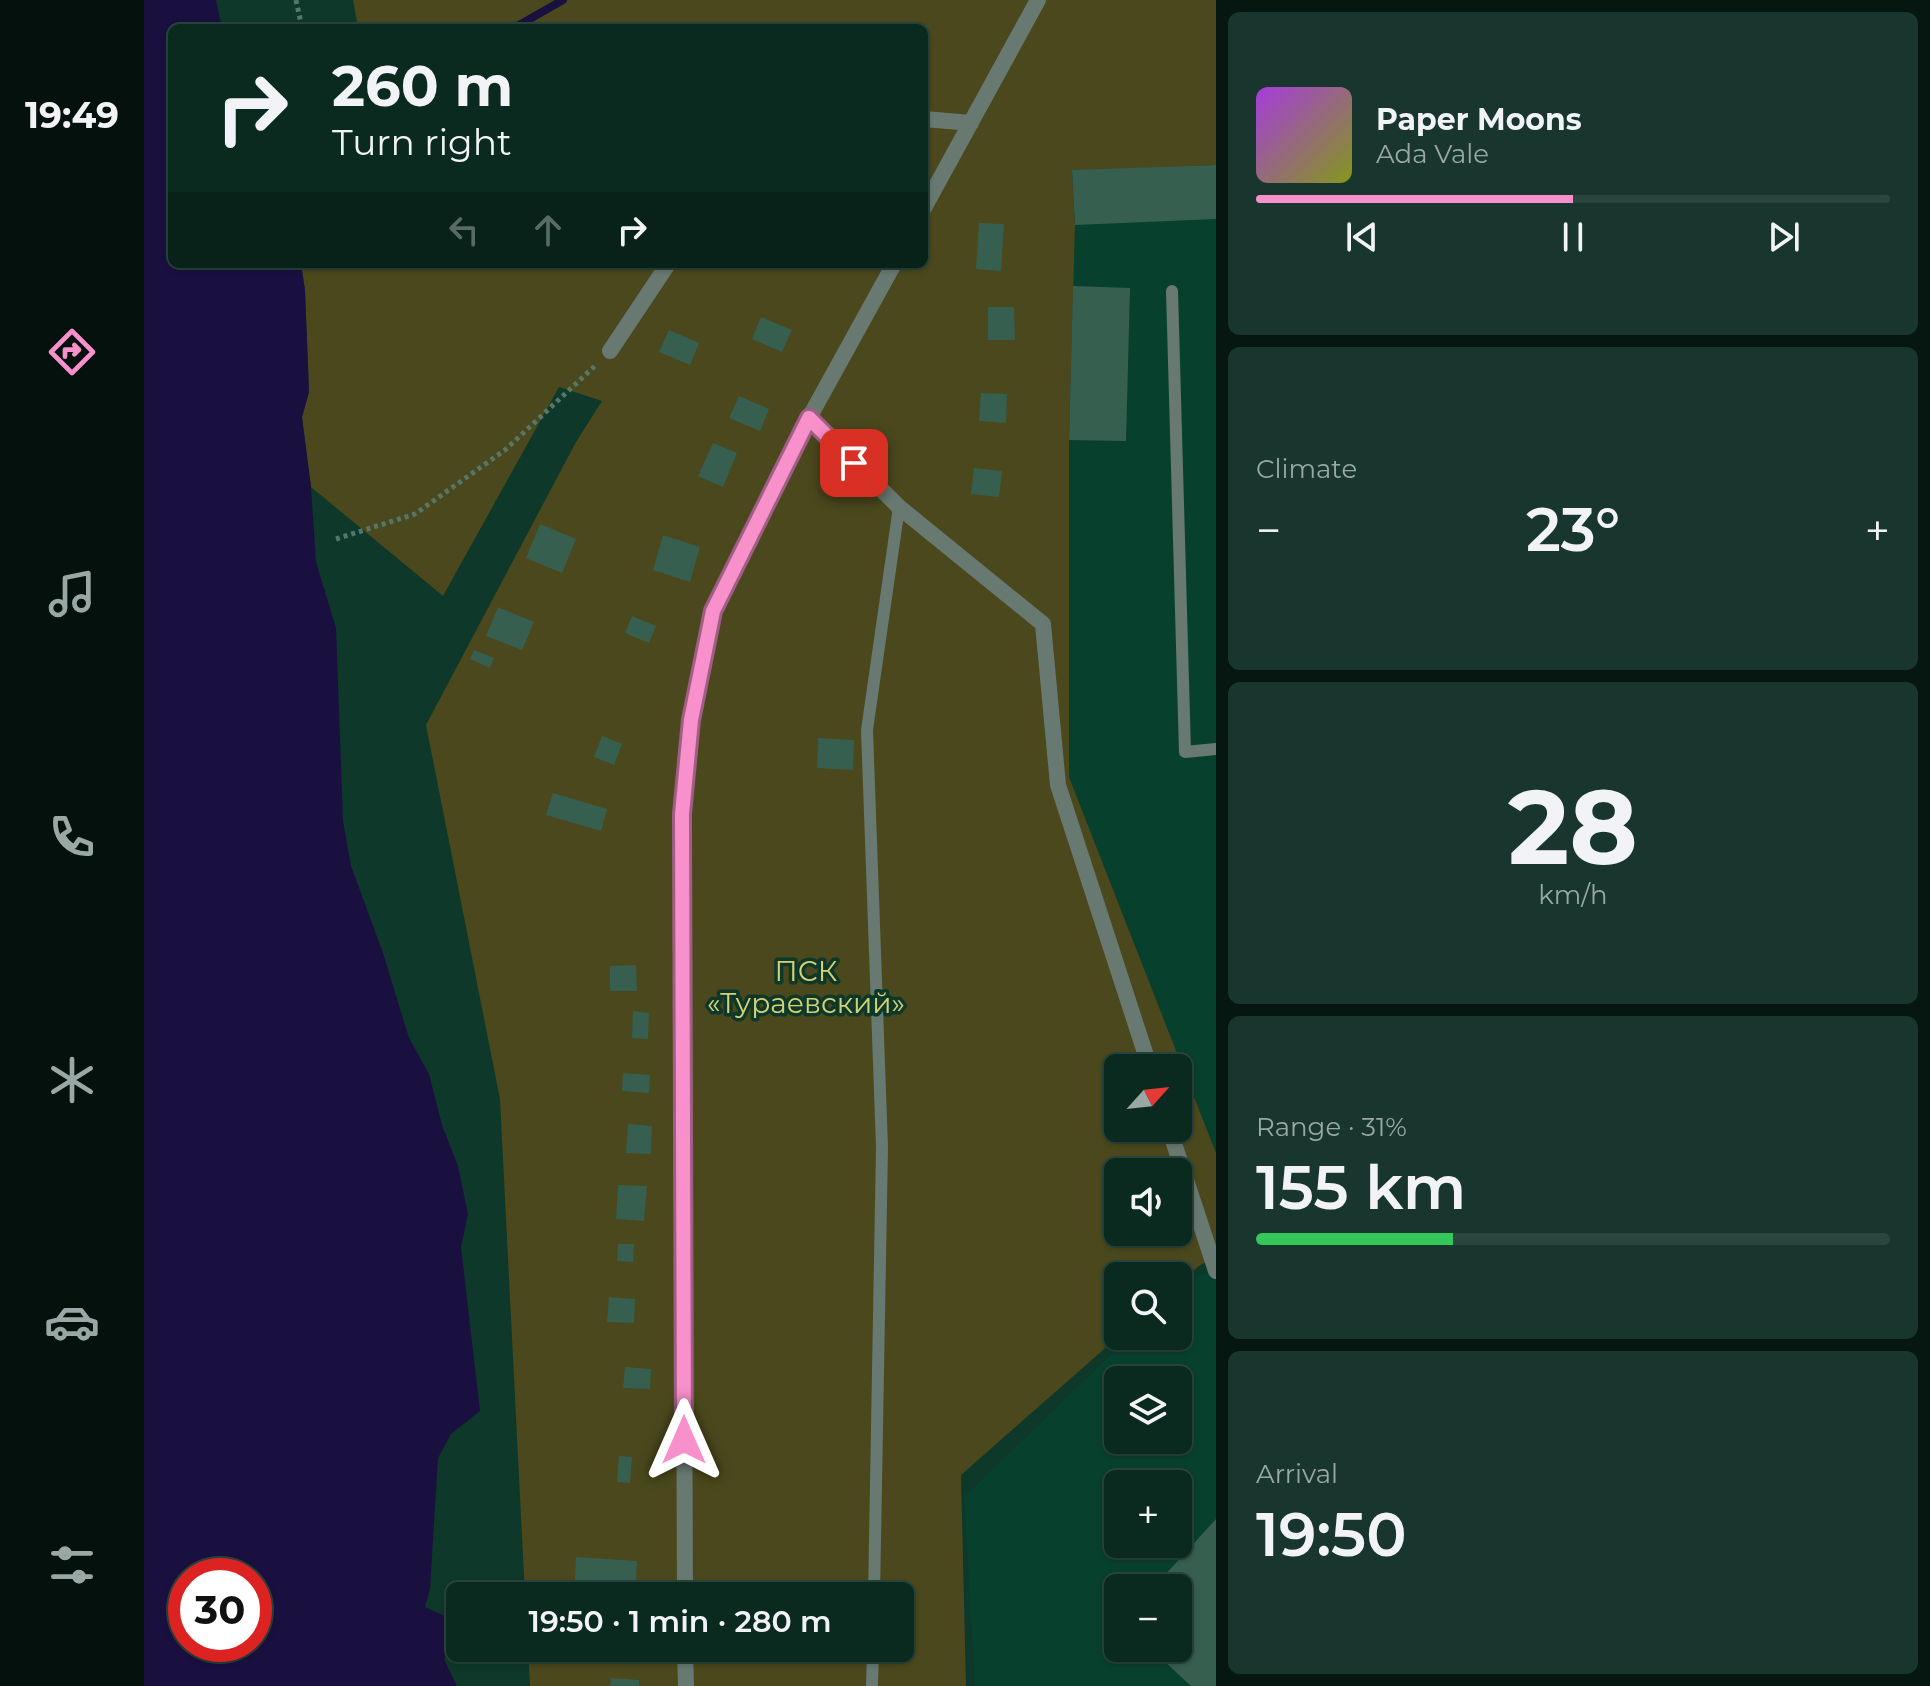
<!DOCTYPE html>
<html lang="en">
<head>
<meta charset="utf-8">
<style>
  body { margin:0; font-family:Montserrat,sans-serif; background:#18362d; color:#f1f3f6; height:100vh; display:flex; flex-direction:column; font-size:30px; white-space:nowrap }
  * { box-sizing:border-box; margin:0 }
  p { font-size:26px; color:#99a7a5 }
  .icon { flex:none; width:44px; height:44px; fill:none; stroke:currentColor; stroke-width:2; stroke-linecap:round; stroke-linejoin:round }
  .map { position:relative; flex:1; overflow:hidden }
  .drawer { display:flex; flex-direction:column; gap:12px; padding:12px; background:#061712; width:714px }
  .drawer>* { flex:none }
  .hud { position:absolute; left:24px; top:24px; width:760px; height:244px; border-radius:12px; box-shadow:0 2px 6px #0004,0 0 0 2px #2a463e; background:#0a2a20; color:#f1f3f6; overflow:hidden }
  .needle { width:52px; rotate:63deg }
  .fabs { position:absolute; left:960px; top:1054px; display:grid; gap:16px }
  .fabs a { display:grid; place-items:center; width:88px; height:88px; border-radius:12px; background:#0a2a20; box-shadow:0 2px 6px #0004,0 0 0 2px #2a463e; font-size:40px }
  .speed { position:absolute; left:24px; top:1558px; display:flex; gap:16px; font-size:40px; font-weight:700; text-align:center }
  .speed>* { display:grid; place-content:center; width:104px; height:104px; border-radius:50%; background:#0a2a20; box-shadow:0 2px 6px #0004,0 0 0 2px #2a463e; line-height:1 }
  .speed .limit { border:12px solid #d22; background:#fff; color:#111 }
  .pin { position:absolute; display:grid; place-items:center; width:68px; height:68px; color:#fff; margin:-34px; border-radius:16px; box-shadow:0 4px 12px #0006 }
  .me { position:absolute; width:88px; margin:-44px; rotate:0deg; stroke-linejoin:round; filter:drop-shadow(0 0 6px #0008) }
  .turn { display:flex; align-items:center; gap:28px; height:168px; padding:0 32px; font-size:36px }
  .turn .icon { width:104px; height:104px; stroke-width:2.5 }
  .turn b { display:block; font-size:56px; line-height:68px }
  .lanes { display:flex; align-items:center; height:76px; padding:0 32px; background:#0003; justify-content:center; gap:40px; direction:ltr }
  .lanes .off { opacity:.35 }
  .big { font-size:60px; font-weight:600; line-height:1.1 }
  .drawer .card { flex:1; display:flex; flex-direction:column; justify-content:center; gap:12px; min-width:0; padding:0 28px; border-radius:12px; background:#18362d }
  .drawer .dial { align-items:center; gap:0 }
  .dial b { font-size:104px; line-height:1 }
  .song { display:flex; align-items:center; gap:24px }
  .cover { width:96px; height:96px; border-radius:12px; background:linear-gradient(135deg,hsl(280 70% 55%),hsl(70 70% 35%)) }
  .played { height:8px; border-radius:4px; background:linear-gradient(90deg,#f890cb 50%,#2a463e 50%) }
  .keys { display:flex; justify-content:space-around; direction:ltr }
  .heat { display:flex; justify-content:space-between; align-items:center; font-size:44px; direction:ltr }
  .charge { height:12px; border-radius:6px; background:linear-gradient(90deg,#34c759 31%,#2a463e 0) }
  .trip { position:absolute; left:302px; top:1582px; width:468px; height:80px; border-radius:12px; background:#0a2a20; box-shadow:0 2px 6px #0004,0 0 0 2px #2a463e; font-weight:600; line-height:80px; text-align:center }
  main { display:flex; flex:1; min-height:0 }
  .menu { display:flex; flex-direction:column; width:144px; justify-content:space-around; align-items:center; background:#04110d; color:#99a7a5 }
  .menu .icon { width:56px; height:56px }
  .menu .active { color:#f890cb }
  .menu b { font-size:36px; color:#f1f3f6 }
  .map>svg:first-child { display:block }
</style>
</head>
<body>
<main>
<nav class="menu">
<b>19:49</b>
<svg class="icon active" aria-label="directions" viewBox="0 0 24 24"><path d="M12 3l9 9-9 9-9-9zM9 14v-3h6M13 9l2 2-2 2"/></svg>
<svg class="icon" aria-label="music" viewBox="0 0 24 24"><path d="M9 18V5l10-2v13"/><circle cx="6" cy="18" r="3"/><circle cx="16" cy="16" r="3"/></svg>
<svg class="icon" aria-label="phone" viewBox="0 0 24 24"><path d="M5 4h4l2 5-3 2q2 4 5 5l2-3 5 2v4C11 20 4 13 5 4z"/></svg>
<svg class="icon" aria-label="climate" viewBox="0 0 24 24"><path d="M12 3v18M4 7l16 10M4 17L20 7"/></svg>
<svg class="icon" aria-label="car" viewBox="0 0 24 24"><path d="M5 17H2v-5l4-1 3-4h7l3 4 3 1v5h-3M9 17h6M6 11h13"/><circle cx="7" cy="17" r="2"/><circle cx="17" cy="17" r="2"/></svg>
<svg class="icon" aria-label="filters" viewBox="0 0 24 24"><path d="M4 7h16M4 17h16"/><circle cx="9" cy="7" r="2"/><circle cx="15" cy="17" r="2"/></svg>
</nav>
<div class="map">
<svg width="1072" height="1686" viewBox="0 0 1072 1686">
  <rect width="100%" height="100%" fill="#0e382a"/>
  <path fill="#08402e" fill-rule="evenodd" d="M1072,165v988l-147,-376v-337l6,-215 -3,-55z
    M1072,1271v415h-241l-11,-189 166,-161h48v-46l12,-12zM974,1380h60v60h-60zM974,1484h60v60h-60zM974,1588h60v60h-60z"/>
  <path fill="#4a481c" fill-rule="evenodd" d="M209,0h863v165l-144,6 3,54 -6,215v337l147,376v105l-16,7 -22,19v-8h-60l1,60 -158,139 5,211h-436l-2,-38h372v-52h-375l-25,-497 -74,-374 150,-283 26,-41 -43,-14 -116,209 -132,-109 -9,-70 7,-25 -4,-101 -4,-27h623v-236h-566zM974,1068h60v60h-60zM974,1172h60v60h-60z"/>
  <path fill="#1a1040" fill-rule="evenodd" d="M0,0h72l6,28h-50v236h129l4,26 4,102 -7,25 9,70 5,75 20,66 7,193 8,45 32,87 26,85 20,36 13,51 16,41 10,48 -7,33 19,164 -29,23 -13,24 -8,131 -5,18 35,16v20l-11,6 -5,10 13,27h-313zM42,1576h68v68h-68z"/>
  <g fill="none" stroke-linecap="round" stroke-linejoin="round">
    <path stroke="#1a1040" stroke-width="8" d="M370,28l49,-28"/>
  </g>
  <path fill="#375f4f" d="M1072,165v54l-141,6 -3,-55z
    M835,223l25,1 -3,47 -25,-2z
    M929,286l57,2 -4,153 -57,-1z
    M844,307h26l1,33h-27z
    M617,317l31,13 -10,22 -30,-13z
    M525,330l30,13 -9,22 -31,-13z
    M837,393l26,1 -1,29 -27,-2z
    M595,396l30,13 -9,22 -31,-13z
    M569,443l24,10 -14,34 -25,-11z
    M830,468l28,3 -3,26 -28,-3z
    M396,524l36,15 -14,34 -36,-15z
    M519,535l37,12 -10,35 -37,-12z
    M354,607l36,15 -12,28 -36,-14z
    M488,616l24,10 -7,17 -24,-10z
    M330,650l20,8 -4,10 -20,-9z
    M458,736l20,8 -8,21 -20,-8z
    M674,738l36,2 -1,30 -36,-2z
    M409,793l54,16 -6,22 -55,-16z
    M492,965l1,26h-27v-25z
    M489,1011l16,2 -1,26 -16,-1z
    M479,1073l27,2 -1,18 -27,-2z
    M484,1124l24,2 -1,28 -25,-1z
    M474,1185l29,1 -3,35 -28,-2z
    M474,1244h16l-1,18 -16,-1z
    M465,1297l26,2 -1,24 -27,-1z
    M481,1367l26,2 -1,20 -27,-1z
    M475,1456l13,1 -2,26 -13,-1z
    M1072,1519v167h-25l-41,-38h28v-60h-25z
    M432,1557l61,4 -2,35h-61z
    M467,1678l28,2v6h-29z"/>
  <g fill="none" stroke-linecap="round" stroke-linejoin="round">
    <path stroke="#55776a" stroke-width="5" stroke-dasharray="4 4" stroke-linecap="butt" d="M152,0l6,28
      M192,539l79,-25 90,-64 92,-86"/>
    <path stroke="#687971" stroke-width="12" d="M1028,291l13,461 31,-3
      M730,1596l8,-449 -15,-417 32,-223
      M728,1686l1,-38"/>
    <path stroke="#687971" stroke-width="16" d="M780,119l47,4
      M780,208l114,-208
      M466,351l58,-87
      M665,418l90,89 144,117 15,161 92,283
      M1025,1128l47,143
      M541,1596l-3,-782 9,-94 22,-109 96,-193 85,-154
      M541,1648l1,38"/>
  </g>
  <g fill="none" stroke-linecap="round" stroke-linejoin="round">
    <defs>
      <path id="route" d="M540,1440l-2,-626 9,-94 22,-109 96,-193 45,45"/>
    </defs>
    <use href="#route" stroke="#a15e84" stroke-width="20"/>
    <use href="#route" stroke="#f890cb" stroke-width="14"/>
  </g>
  <g text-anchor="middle" stroke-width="7" stroke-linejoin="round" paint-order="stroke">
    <g font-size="28" fill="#d6d174" stroke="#0e382a">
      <text x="662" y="981">ПСК<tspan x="662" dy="32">«Тураевский»</tspan></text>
    </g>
  </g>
</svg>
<div class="fabs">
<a><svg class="needle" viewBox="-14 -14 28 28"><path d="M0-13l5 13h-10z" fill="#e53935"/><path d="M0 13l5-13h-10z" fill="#99a7a5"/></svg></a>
<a><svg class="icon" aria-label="sound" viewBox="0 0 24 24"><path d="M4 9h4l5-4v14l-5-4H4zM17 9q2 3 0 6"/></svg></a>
<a><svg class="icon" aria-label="search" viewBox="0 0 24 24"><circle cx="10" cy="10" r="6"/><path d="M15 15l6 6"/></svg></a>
<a><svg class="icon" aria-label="layers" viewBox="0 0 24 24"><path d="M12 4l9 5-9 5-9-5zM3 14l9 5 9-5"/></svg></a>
<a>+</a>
<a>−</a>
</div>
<div class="speed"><div class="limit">30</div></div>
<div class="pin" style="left:710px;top:463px;background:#d93025"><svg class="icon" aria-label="arrive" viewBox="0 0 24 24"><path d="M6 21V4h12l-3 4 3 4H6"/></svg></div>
<svg class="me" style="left:540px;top:1440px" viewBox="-20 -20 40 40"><path d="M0-17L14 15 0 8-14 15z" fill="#f890cb" stroke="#fff" stroke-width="4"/></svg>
<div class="trip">19:50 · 1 min · 280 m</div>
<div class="hud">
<div class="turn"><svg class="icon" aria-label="right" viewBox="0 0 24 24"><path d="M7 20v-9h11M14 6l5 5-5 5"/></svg><div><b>260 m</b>Turn right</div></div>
<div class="lanes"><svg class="icon off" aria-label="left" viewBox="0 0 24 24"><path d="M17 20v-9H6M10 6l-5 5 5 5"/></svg><svg class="icon off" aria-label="ahead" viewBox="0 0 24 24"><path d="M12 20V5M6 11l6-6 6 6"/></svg><svg class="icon" aria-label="right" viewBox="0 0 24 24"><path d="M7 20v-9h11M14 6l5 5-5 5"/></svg></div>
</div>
</div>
<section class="drawer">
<div class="card">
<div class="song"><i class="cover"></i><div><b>Paper Moons</b><p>Ada Vale</p></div></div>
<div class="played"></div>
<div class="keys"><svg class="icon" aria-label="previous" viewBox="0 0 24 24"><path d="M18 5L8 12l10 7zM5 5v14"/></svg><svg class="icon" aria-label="pause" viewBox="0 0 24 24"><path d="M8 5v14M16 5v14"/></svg><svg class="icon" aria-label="next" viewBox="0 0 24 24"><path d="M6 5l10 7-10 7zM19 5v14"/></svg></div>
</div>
<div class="card"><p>Climate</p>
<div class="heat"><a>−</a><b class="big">23°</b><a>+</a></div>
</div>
<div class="card dial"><b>28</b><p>km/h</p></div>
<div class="card"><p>Range · 31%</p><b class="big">155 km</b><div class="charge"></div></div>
<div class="card"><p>Arrival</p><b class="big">19:50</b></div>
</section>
</main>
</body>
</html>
